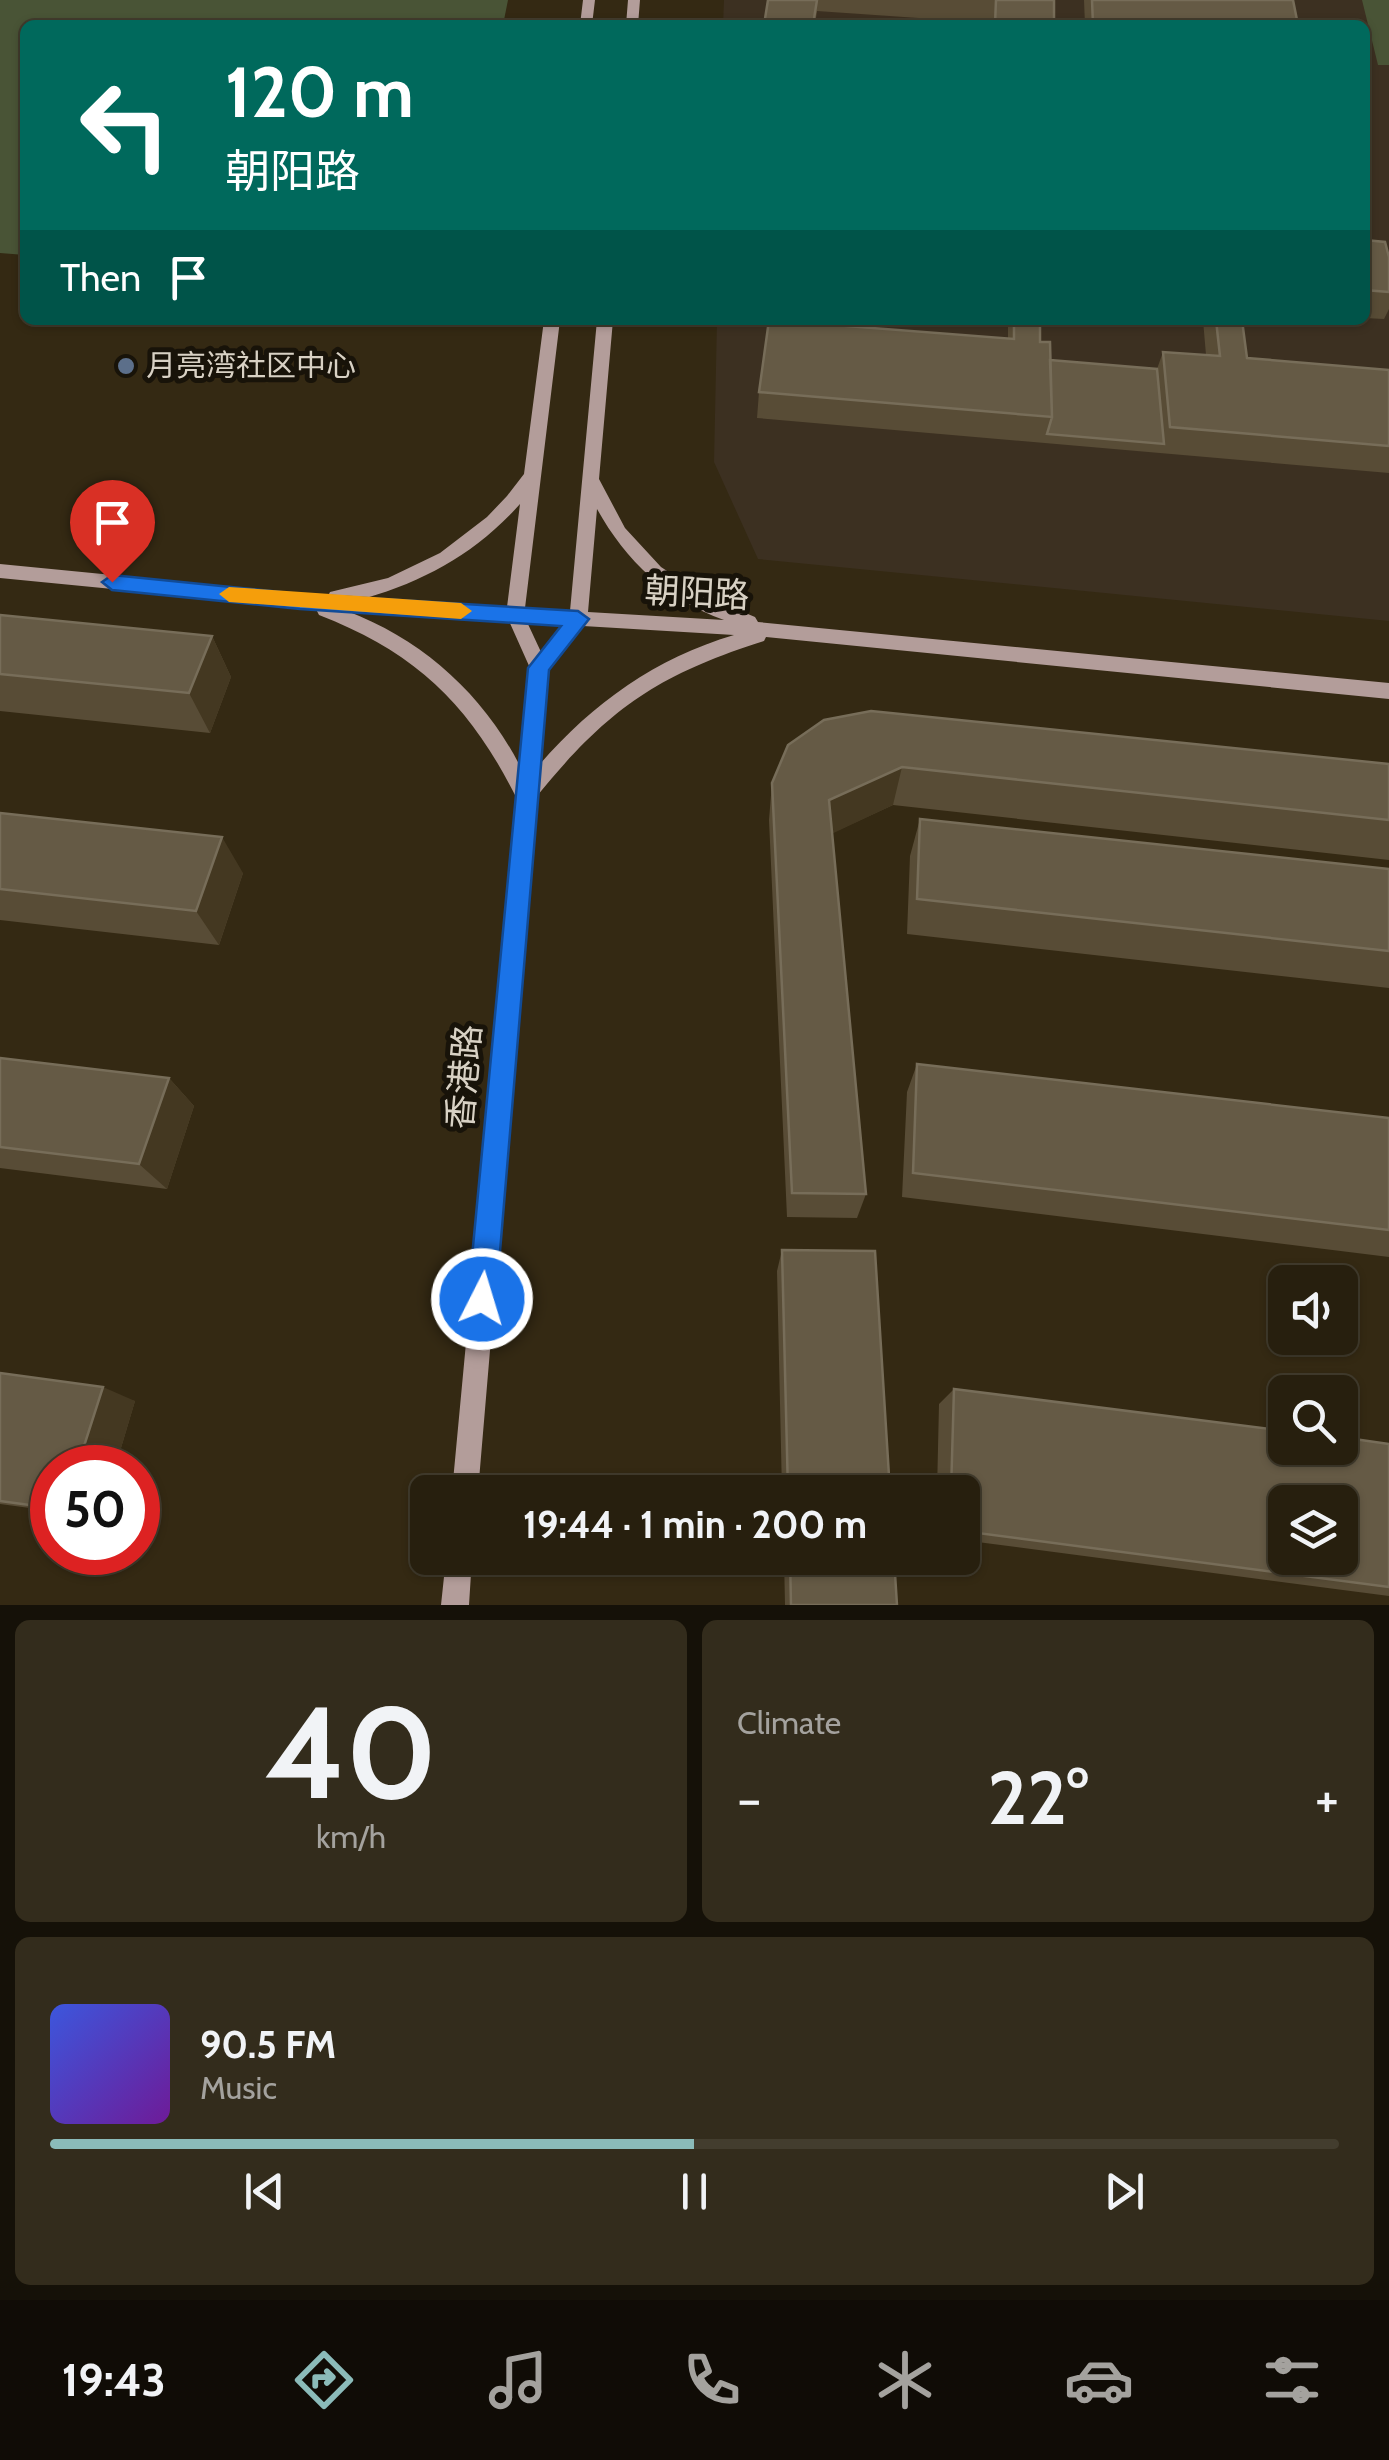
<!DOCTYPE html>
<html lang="en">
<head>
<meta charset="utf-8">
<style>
  body { margin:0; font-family:Cabin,"Noto Sans SC",sans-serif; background:#332c1c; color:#f1f3f6; height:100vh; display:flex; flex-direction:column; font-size:38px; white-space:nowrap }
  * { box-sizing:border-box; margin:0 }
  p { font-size:32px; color:#a4a29e }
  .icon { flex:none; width:55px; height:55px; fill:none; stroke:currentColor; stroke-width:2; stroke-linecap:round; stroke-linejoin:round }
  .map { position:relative; height:1605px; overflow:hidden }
  .details { display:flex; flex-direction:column; gap:15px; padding:15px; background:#151108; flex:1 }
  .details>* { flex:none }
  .guide { position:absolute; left:20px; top:20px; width:1350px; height:305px; border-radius:15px; box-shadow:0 2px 8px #0004,0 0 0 2px #433d2e; background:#00695c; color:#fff; overflow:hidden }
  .buttons { position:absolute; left:1268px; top:1265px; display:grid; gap:20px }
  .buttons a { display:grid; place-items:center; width:90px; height:90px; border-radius:15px; background:#271f0e; box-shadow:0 2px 8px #0004,0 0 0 2px #433d2e; font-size:50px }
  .speed { position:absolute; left:30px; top:1445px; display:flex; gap:20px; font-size:50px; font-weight:700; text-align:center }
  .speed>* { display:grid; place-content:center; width:130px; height:130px; border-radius:50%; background:#271f0e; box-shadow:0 2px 8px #0004,0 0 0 2px #433d2e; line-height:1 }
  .speed .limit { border:15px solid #d22; background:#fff; color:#111 }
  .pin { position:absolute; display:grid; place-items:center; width:85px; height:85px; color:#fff; margin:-102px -42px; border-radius:50% 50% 50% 0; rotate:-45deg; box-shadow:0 0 10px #0007 }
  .pin .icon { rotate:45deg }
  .me { position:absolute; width:110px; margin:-55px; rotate:5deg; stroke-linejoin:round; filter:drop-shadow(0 0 8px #0008) }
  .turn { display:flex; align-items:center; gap:35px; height:210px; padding:0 40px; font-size:45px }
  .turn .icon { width:130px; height:130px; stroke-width:2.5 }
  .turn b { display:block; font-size:70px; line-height:85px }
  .then { display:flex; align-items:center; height:95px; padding:0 40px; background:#0003; gap:20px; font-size:38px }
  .big { font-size:75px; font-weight:700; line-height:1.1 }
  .details .card { flex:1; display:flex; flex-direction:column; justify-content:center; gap:15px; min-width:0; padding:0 35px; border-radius:15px; background:#332c1c }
  .details .dial { align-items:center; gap:0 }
  .dial b { font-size:130px; line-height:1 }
  .song { display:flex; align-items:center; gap:30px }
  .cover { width:120px; height:120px; border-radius:15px; background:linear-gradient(135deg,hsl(230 70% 55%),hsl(280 70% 35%)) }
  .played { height:10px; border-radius:5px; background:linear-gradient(90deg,#8bbbb9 50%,#433d2e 50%) }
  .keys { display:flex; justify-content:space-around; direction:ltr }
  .heat { display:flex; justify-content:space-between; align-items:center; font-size:55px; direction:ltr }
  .details .tiles { flex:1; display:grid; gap:15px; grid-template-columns:1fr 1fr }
  .card:last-child { grid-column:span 2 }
  .trip { position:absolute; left:410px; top:1475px; width:570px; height:100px; border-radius:15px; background:#271f0e; box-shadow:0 2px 8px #0004,0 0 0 2px #433d2e; font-weight:700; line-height:100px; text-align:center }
  .menu { display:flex; height:160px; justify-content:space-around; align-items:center; background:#100c06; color:#a4a29e }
  .menu .icon { width:70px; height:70px }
  .menu .on { color:#8bbbb9 }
  .menu b { font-size:45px; color:#f1f3f6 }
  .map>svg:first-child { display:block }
</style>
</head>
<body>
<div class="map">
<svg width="1389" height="1605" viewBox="0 0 1389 1605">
  <rect width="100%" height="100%" fill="#342913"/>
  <path fill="#3c3021" d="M724,0h665v621l-631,-62 -44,-97 3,-142h648v-295h-642z"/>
  <path fill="#495436" d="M0,0h508l-5,25h-478v230l-25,-2z
    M1362,0h27v65h-11z"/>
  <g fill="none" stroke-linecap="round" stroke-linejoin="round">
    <path fill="#b39d9a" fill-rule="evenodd" d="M583,0h12l-3,25h-12z
      M628,0h12l-2,25h-12z
      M544,320h16l-35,288 45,3 27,-291h16l-14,159 26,49 36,39 44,29 50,21 3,5 631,61v16l-623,-62 -2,4c-107,34 -156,68 -227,155l-59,696h-26l65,-693c-47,-94 -100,-146 -198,-184l-3,-6 -316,-31v-14l328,32 2,-4 58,-14 52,-25 47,-36 20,-21 17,-22zM520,504l-13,103 -141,-9c61,-18 111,-46 154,-94zM597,509c29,52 70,91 127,111l-136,-8zM347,611l162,10 21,47 -10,98c-37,-72 -97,-126 -173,-155zM527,622l36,3 -22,27zM583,626l151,9c-78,23 -141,68 -194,129l8,-94z
      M446,1558h26l-3,47h-28z"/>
  </g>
  <path fill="#584c36" d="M768,0h286v25h-63v-2l-174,-12 -2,14h-51z
    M1084,0h209l5,25h-213z
    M1365,240l24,17v52l-5,10 -19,-1z
    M1008,320h32v22l10,18 107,9 6,-17 43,3 -3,-35h39l5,38 142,12v103l-632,-55 2,-26 249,-53z
    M0,615l212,21 19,41 -21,56 -210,-22z
    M788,745l601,19v96l-496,-55 -61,28 34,361 -9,24 -70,-1 -18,-397 3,-37z
    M0,813l243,60 -24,72 -219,-25z
    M920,819l469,50v119l-482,-54 3,-78z
    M0,1058l169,20 25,28 -27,83 -167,-21z
    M917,1064l472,54v139l-487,-60 5,-105z
    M782,1250l108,242h-108l-5,-221z
    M0,1373l135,28 -20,67h-63v43l-52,-7z
    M954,1389l435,55v152l-427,-56v-48h-25l2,-88z
    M784,1558h110l3,47h-112z"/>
  <path fill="#443821" d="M212,636l19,41 -21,56 -21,-40z
    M902,767l-9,38 -70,33 6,-38z
    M222,837l21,36 -24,72 -23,-34z
    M169,1078l25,28 -27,83 -28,-25z
    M103,1387l32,14 -20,67h-38z"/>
  <path fill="#655a45" stroke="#776d59" stroke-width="2.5" fill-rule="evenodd" d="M768,0h49l-4,25h-49z
    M996,0h58v25h-59z
    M1092,0h201l5,25h-205z
    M1365,240l20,2 4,15v35l-24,-2z
    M769,320l245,19v-19h26v22h10l2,75 -293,-25z
    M1216,320h26l5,38 142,12v76l-219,-19 -7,-75 57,4z
    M1050,360l107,9 7,75 -117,-10 5,-17z
    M0,615l212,21 -23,57 -189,-19z
    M871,711l518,53v56l-487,-53 -73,33 37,394 -74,-1 -20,-410 16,-38 36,-25z
    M0,813l222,24 -26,74 -196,-22z
    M920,819l469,50v82l-472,-52z
    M0,1058l169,20 -30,86 -139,-17z
    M917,1064l472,54v112l-476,-57z
    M782,1250l93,1 15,241h-102z
    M0,1373l103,14 -26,81h-25v40l-52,-7z
    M954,1389l331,42v17h55v-11l49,7v143l-427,-56v-39h-11zM1285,1502h55v56h-55z
    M790,1558h104l3,47h-106z"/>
  <path fill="#1a73e8" stroke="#114b97" stroke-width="2.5" d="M112,575l188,19 278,17 11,8 -40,51 -53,629 -4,10 -10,4 -10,-4 -4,-10 60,-631 33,-42 -261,-17 -188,-19 -10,-8z"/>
  <path fill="#f59e0b" d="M229,587l232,16 11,8 -11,8 -232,-17 -10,-8z"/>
  <circle fill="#5c6f8a" stroke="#181309" stroke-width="4" cx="126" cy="366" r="10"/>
  <g text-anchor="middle" stroke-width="10" stroke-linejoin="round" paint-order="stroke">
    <g font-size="30" fill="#d8d1c4" stroke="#181309" text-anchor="start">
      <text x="146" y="376">月亮湾社区中心</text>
    </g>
    <g font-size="35" fill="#d8d1c4" stroke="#181309">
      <text transform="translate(697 593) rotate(3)" y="12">朝阳路</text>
      <text transform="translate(464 1077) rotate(-85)" y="12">香港路</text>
    </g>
  </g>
</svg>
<div class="buttons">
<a><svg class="icon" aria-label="sound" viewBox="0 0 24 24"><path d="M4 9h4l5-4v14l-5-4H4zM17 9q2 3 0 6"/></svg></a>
<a><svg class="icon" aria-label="search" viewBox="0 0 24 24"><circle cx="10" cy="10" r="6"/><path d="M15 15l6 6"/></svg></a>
<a><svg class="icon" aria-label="layers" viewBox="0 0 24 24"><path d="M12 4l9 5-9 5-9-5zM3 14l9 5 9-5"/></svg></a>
</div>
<div class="speed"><div class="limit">50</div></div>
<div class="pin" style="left:112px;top:582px;background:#d93025"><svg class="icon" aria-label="arrive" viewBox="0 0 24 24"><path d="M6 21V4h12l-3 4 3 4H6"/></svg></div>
<svg class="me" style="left:482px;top:1299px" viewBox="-20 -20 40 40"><circle r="17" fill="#1a73e8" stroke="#fff" stroke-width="3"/><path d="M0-11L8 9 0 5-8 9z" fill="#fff"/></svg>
<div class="trip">19:44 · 1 min · 200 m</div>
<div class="guide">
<div class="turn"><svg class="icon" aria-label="left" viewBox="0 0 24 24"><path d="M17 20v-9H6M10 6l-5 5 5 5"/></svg><div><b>120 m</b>朝阳路</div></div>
<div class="then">Then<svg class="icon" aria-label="arrive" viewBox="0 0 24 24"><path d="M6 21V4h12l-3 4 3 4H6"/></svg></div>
</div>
</div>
<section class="details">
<div class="tiles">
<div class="card dial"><b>40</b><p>km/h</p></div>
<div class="card"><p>Climate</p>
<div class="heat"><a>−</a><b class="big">22°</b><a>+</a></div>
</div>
<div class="card">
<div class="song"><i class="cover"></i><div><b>90.5 FM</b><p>Music</p></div></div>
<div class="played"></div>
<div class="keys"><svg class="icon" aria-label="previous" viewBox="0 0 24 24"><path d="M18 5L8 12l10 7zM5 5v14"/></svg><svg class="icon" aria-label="pause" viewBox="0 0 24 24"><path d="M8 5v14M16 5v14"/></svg><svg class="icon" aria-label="next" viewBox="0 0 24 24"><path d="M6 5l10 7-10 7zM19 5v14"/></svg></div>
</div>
</div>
</section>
<nav class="menu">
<b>19:43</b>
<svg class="icon on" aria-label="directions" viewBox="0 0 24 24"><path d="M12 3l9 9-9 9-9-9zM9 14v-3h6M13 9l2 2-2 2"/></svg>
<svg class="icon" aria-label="music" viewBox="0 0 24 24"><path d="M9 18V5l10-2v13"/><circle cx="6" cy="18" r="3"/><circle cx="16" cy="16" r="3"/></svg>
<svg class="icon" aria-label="phone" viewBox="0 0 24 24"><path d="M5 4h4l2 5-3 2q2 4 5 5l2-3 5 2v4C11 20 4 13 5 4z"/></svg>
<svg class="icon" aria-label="climate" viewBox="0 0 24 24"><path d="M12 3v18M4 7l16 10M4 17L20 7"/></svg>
<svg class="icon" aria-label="car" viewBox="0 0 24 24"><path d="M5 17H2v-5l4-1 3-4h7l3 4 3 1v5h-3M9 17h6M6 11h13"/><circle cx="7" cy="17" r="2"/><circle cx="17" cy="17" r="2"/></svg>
<svg class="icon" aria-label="filters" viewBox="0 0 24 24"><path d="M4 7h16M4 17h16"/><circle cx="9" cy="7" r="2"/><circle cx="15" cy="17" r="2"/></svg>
</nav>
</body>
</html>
